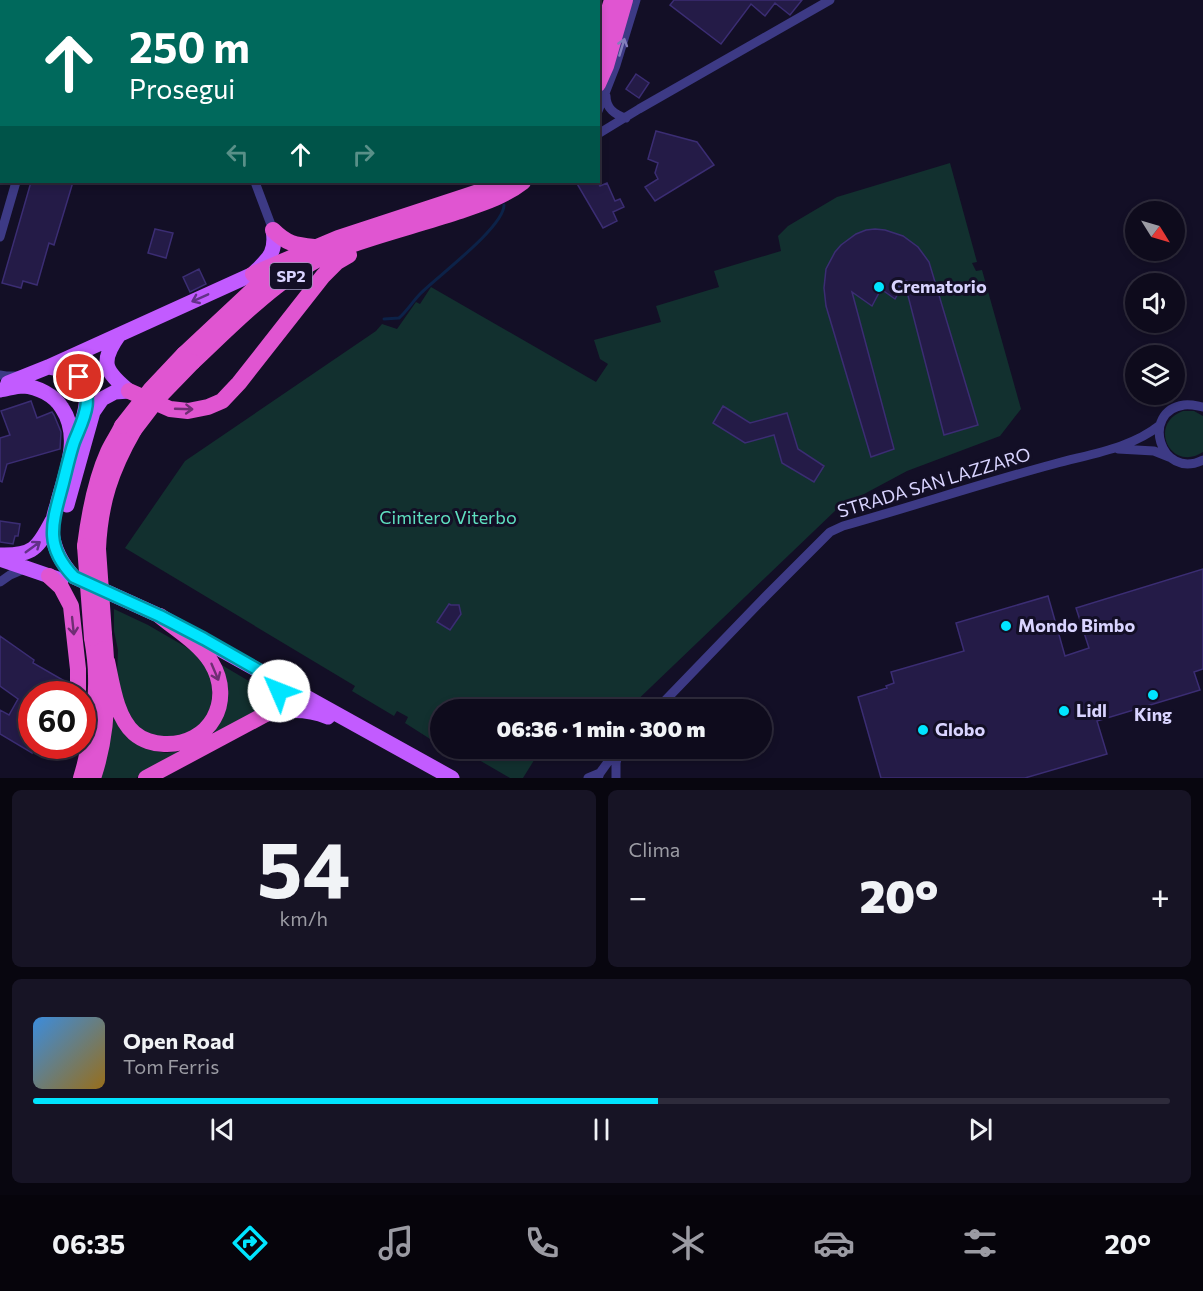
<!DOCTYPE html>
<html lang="it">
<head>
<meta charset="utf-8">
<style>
  body { margin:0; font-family:Commissioner,sans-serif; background:#171425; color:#f1f3f6; height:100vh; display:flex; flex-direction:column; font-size:22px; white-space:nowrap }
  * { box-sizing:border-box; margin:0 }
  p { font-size:20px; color:#9b9ba3 }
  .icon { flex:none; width:33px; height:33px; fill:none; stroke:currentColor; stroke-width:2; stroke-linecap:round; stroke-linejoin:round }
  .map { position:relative; height:778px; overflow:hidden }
  .sheet { display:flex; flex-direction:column; gap:12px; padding:12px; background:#08060f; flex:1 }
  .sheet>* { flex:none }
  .hud { position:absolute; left:0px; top:0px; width:600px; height:183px; box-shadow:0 3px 9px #0003,0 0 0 2px #2e2b3b; background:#00695c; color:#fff; overflow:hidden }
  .needle { width:39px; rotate:127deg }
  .buttons { position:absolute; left:1125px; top:201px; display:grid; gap:12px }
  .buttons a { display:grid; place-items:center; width:60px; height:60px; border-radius:50%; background:#0e0b1c; box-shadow:0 3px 9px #0003,0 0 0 2px #2e2b3b; font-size:30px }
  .speed { position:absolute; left:18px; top:681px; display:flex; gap:12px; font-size:30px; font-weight:700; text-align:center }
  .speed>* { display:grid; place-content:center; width:78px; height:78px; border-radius:50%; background:#0e0b1c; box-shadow:0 3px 9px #0003,0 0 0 2px #2e2b3b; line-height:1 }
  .speed .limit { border:9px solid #d22; background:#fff; color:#111 }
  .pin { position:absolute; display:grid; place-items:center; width:51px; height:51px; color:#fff; margin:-26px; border:3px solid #fff; border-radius:50%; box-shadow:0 2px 6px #0007 }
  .me { position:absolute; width:66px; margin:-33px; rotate:314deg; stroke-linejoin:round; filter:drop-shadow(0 0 4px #0008) }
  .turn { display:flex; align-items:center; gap:21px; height:126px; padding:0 30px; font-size:27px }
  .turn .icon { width:78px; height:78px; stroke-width:2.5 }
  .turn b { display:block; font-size:42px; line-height:51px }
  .lanes { display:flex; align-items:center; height:57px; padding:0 30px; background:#0003; justify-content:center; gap:30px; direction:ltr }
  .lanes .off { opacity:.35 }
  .big { font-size:45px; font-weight:800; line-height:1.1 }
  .sheet .card { flex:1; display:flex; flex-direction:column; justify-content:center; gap:9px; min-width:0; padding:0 21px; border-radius:9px; background:#171425 }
  .sheet .dial { align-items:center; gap:0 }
  .dial b { font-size:78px; line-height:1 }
  .song { display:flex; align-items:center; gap:18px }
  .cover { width:72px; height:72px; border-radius:9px; background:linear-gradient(135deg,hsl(210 70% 55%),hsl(40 70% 35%)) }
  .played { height:6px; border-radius:3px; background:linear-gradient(90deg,#00e5ff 55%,#2e2b3b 55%) }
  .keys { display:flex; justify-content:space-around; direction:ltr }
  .heat { display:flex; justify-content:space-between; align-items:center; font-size:33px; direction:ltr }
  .sheet .tiles { flex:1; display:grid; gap:12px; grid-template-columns:1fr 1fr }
  .card:last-child { grid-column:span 2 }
  .trip { position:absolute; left:430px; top:699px; width:342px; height:60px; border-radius:30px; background:#0e0b1c; box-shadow:0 3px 9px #0003,0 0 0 2px #2e2b3b; font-weight:800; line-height:60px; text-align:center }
  .dock { display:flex; height:96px; justify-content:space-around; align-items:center; background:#06040b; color:#9b9ba3 }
  .dock .icon { width:42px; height:42px }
  .dock .on { color:#00e5ff }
  .dock b { font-size:27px; color:#f1f3f6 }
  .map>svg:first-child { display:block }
</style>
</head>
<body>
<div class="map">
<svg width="1203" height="778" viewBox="0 0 1203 778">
  <rect width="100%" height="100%" fill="#130f26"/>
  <path fill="#12302f" d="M950,163l27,99 -5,1 4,8 6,-1 39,139 -21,27 -93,35 -69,37 -210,201h-41l-16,-9 -6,9 -124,1v29l-3,5 -33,-21 3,-6 -11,-6 -3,5 -42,-25 3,-5 -230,-138 60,-87 191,-130 6,-7 15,5 19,-27 4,2 11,-17 165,95 12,-18 -8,-5 -6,-19 67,-18 -5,-16 63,-19 -5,-16 67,-20 -3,-15 10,-10 49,-29z
    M1183,411h11l9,5v36c-32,21 -56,-28 -20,-41z
    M114,609l34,16 50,29 12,18 4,34 -18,26 -41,7 -26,-19 -12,-45 1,-25 -4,-19z
    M220,664l51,30 1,7 -4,5 -52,27 -2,-1 7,-13z
    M114,717l36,33 16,3 15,-2 -45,27h-36z
    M460,749h81l-18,29h-13z"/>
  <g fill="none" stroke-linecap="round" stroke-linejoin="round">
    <path stroke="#0c2248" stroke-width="3" d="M481,0l1,2
      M384,319l15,-1c8,-7 14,-17 22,-25 17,-17 83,-66 83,-88"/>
  </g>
  <path fill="#241b47" stroke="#3b2d73" stroke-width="1.5" d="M674,0h128l-12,15 -15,-12 -10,13 -14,-12 -30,40 -51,-39z
    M636,74l13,9 -10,15 -13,-9z
    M656,131l41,11 17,23 -59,36 -10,-14 13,-8 -3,-6 3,-10 -10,-4z
    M31,182h42l-19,63 -5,-2 -12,42 -14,-4 -2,7 -19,-5z
    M576,182h22l2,4 7,-3 8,18 5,-2 4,8 -11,5 4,9 -14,7z
    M155,229l18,4 -7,25 -18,-5z
    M875,229l10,1 18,6 15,11 11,15 49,163 -34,10 -38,-147 2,-3 -1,-4 -4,-1 -7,4v4l4,2 -5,9 -14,-10 -9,17 -20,-14 42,157 -23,8 -45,-151 -2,-18 2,-19 9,-17 6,-7 15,-11 10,-4z
    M199,269l7,15 -16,8 -7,-15z
    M31,401l6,17 15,-6 2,3 7,17 -1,17 -53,15 -5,18 -2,-1v-43l10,-3 -9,-24z
    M723,406l27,17 37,-10 11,36 26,17 -10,16 -32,-19 -8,-28 -29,8 -32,-20z
    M0,521l20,3 -2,12h-3l-2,8 -13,-2z
    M1203,569v100l-9,3 6,18 -103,31 10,33 -82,24h-144l-23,-81 29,-9 -1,-2 8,-3 -3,-11 73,-21 -8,-28 92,-27 17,60 24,-8 -13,-40z
    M449,604l2,1h8l2,9 -11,16 -13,-8z
    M0,636l34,24 -1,3 35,20v8l-2,3h-34v59l-32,-19v-24l9,5 9,-16 -18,-13z"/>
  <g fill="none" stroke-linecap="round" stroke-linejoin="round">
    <path stroke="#3d3a85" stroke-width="4.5" d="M900,286l4,-2"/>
    <path stroke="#3d3a85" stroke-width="9" d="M12,2v-2
      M67,2v-2
      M304,2l1,-2
      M0,46l2,-6
      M0,85h2
      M606,96c0,12 9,19 20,22
      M598,111l18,-46 20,-65
      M598,134l41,-25 191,-109
      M255,182l18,48
      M0,237l16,-55
      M0,375l6,1h10
      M1203,407c-6,-1 -12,-3 -19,-2 -44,6 -24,76 19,55
      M1118,449l36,2 15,6
      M0,582l10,-7 14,-6
      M656,710l111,-115 63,-63 13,-6c71,-20 140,-43 211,-62 36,-10 76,-15 106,-39
      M588,778l12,-5
      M598,778l2,-5 18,-25
      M616,778v-15l3,-12"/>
    <path stroke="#c25bff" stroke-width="15" d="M119,335c-20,28 -14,36 10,56
      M48,367c6,1 13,2 19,4 25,7 21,32 15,51
      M8,383l40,-16 205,-93c15,-15 24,-21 20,-44
      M0,390c7,-1 16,-4 23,-4 15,1 31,9 39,22 20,30 3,65 -5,97 -3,9 -5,18 -5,27 2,18 10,32 22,45l86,39 292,162
      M67,505l26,-93 9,-13 13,-7 14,-1
      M0,555c33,1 38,-7 52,-34
      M0,559l61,21
      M264,715c21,-6 44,-6 64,2"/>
    <path stroke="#e055d1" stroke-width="16" d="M598,45l14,-45
      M598,84l8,-18 19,-66
      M273,230c14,14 22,15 41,17
      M253,274l85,-36 128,-42 24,-8 11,-6
      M184,354l78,-73 15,-11
      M193,362c47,-44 93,-94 155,-116 36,-13 73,-22 109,-34 23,-8 47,-15 66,-30
      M129,391l41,18 18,2 20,-4 14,-6 17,-18 84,-107 14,-14 12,-7
      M85,546c4,-32 10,-65 23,-94 4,-9 10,-17 14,-26
      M98,549c2,-46 13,-79 36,-119
      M49,576l12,11 10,19 7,63v25
      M107,661c5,23 9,56 27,72 8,7 20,11 30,11 46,2 71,-43 47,-82 -12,-19 -34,-32 -51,-46
      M81,778c10,-33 16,-68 15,-102 0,-13 -2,-26 -4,-38
      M93,778c16,-46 16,-96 11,-144
      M146,778l118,-63"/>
    <path stroke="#e055d1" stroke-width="16" d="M122,426l29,-37 33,-35
      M134,430l26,-34 33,-34
      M85,546l7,92
      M98,549l6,85"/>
  </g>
  <defs><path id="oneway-shaft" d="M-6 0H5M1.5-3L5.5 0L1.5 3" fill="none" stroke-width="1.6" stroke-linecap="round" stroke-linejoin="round" transform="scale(1.5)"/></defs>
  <use stroke="#837fbc" href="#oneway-shaft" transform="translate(622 47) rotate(-73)"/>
  <g stroke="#623188">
    <use href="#oneway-shaft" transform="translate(200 298) rotate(156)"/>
    <use href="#oneway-shaft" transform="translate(33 547) rotate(-36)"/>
  </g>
  <g stroke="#6f2e73">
    <use href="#oneway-shaft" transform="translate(184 409) rotate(2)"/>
    <use href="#oneway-shaft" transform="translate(73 626) rotate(84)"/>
    <use href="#oneway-shaft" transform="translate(215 672) rotate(67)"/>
  </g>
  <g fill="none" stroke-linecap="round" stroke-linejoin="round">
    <defs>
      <path id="route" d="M79,377c16,24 4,42 -5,65 -5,15 -8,30 -12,45 -10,37 -18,59 12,90l86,39 44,23 70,40 5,12"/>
    </defs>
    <use href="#route" stroke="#0095a6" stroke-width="15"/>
    <use href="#route" stroke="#00e5ff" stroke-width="10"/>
  </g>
  <g fill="#00e5ff" stroke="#130f26" stroke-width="2">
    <circle cx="879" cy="287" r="6"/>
    <circle cx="1006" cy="626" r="6"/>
    <circle cx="1153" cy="695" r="6"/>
    <circle cx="1064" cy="711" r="6"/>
    <circle cx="923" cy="730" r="6"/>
  </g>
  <g text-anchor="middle" stroke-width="6" stroke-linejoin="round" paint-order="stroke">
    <rect fill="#130f26" stroke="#9e99be" stroke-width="1.5" x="270" y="263" width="42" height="26" rx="4.5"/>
    <g font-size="16" font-weight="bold" fill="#d9d4ff">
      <text x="291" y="282">SP2</text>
    </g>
    <g font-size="18" font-weight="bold" fill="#d9d4ff" stroke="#130f26" text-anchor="start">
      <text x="891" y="293">Crematorio</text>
      <text x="1018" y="632">Mondo Bimbo</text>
      <text x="1076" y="717">Lidl</text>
      <text x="1153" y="721" text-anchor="middle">King</text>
      <text x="935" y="736">Globo</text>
    </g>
    <g font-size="18" fill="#d9d4ff" stroke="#130f26">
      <text transform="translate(934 483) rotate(-17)" y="6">STRADA SAN LAZZARO</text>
    </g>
    <g font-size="18" fill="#5fe0c0" stroke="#130f26">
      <text x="448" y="524">Cimitero Viterbo</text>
    </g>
  </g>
</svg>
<div class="buttons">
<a><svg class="needle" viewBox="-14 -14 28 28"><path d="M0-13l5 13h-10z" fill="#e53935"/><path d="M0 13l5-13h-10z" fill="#9b9ba3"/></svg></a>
<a><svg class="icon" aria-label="sound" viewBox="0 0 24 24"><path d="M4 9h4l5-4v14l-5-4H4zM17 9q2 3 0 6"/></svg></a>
<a><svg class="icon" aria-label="layers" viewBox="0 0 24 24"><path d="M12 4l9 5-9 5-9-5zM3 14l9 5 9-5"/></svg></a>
</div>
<div class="speed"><div class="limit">60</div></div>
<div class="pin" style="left:79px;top:377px;background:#d93025"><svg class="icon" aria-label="arrive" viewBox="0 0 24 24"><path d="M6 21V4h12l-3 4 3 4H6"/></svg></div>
<svg class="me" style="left:279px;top:691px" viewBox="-20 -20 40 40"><circle r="19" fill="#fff"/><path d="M0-13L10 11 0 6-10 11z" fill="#00e5ff"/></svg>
<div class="trip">06:36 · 1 min · 300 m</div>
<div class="hud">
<div class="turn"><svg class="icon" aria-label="ahead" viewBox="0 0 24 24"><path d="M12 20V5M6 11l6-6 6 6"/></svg><div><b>250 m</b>Prosegui</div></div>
<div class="lanes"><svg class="icon off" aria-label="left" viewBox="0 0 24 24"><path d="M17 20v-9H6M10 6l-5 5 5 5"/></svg><svg class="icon" aria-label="ahead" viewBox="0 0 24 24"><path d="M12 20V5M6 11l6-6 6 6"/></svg><svg class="icon off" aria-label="right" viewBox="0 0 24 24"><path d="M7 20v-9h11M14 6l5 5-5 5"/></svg></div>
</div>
</div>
<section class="sheet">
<div class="tiles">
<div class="card dial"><b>54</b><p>km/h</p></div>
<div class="card"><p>Clima</p>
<div class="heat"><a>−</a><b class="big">20°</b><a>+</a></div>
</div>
<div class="card">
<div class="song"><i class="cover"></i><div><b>Open Road</b><p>Tom Ferris</p></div></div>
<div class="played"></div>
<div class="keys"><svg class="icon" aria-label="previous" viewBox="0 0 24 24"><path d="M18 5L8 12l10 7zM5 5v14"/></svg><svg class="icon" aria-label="pause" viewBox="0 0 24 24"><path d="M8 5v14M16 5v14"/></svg><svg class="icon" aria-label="next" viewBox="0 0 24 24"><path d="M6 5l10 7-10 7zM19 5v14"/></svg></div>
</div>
</div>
</section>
<nav class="dock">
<b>06:35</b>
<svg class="icon on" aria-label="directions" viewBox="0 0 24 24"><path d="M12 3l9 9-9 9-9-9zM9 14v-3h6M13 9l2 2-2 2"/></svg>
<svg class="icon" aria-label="music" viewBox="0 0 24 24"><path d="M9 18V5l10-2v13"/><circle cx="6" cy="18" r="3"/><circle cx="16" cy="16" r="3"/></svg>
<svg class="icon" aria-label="phone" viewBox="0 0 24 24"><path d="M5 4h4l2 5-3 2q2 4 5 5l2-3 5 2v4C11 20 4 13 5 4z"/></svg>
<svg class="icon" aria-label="climate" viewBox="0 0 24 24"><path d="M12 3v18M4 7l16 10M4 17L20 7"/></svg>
<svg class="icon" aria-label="car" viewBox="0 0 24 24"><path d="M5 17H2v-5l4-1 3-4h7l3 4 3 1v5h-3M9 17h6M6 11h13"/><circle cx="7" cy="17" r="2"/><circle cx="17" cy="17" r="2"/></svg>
<svg class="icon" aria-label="filters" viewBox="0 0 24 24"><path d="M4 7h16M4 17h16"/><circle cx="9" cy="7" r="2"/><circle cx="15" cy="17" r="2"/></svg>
<b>20°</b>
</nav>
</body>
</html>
